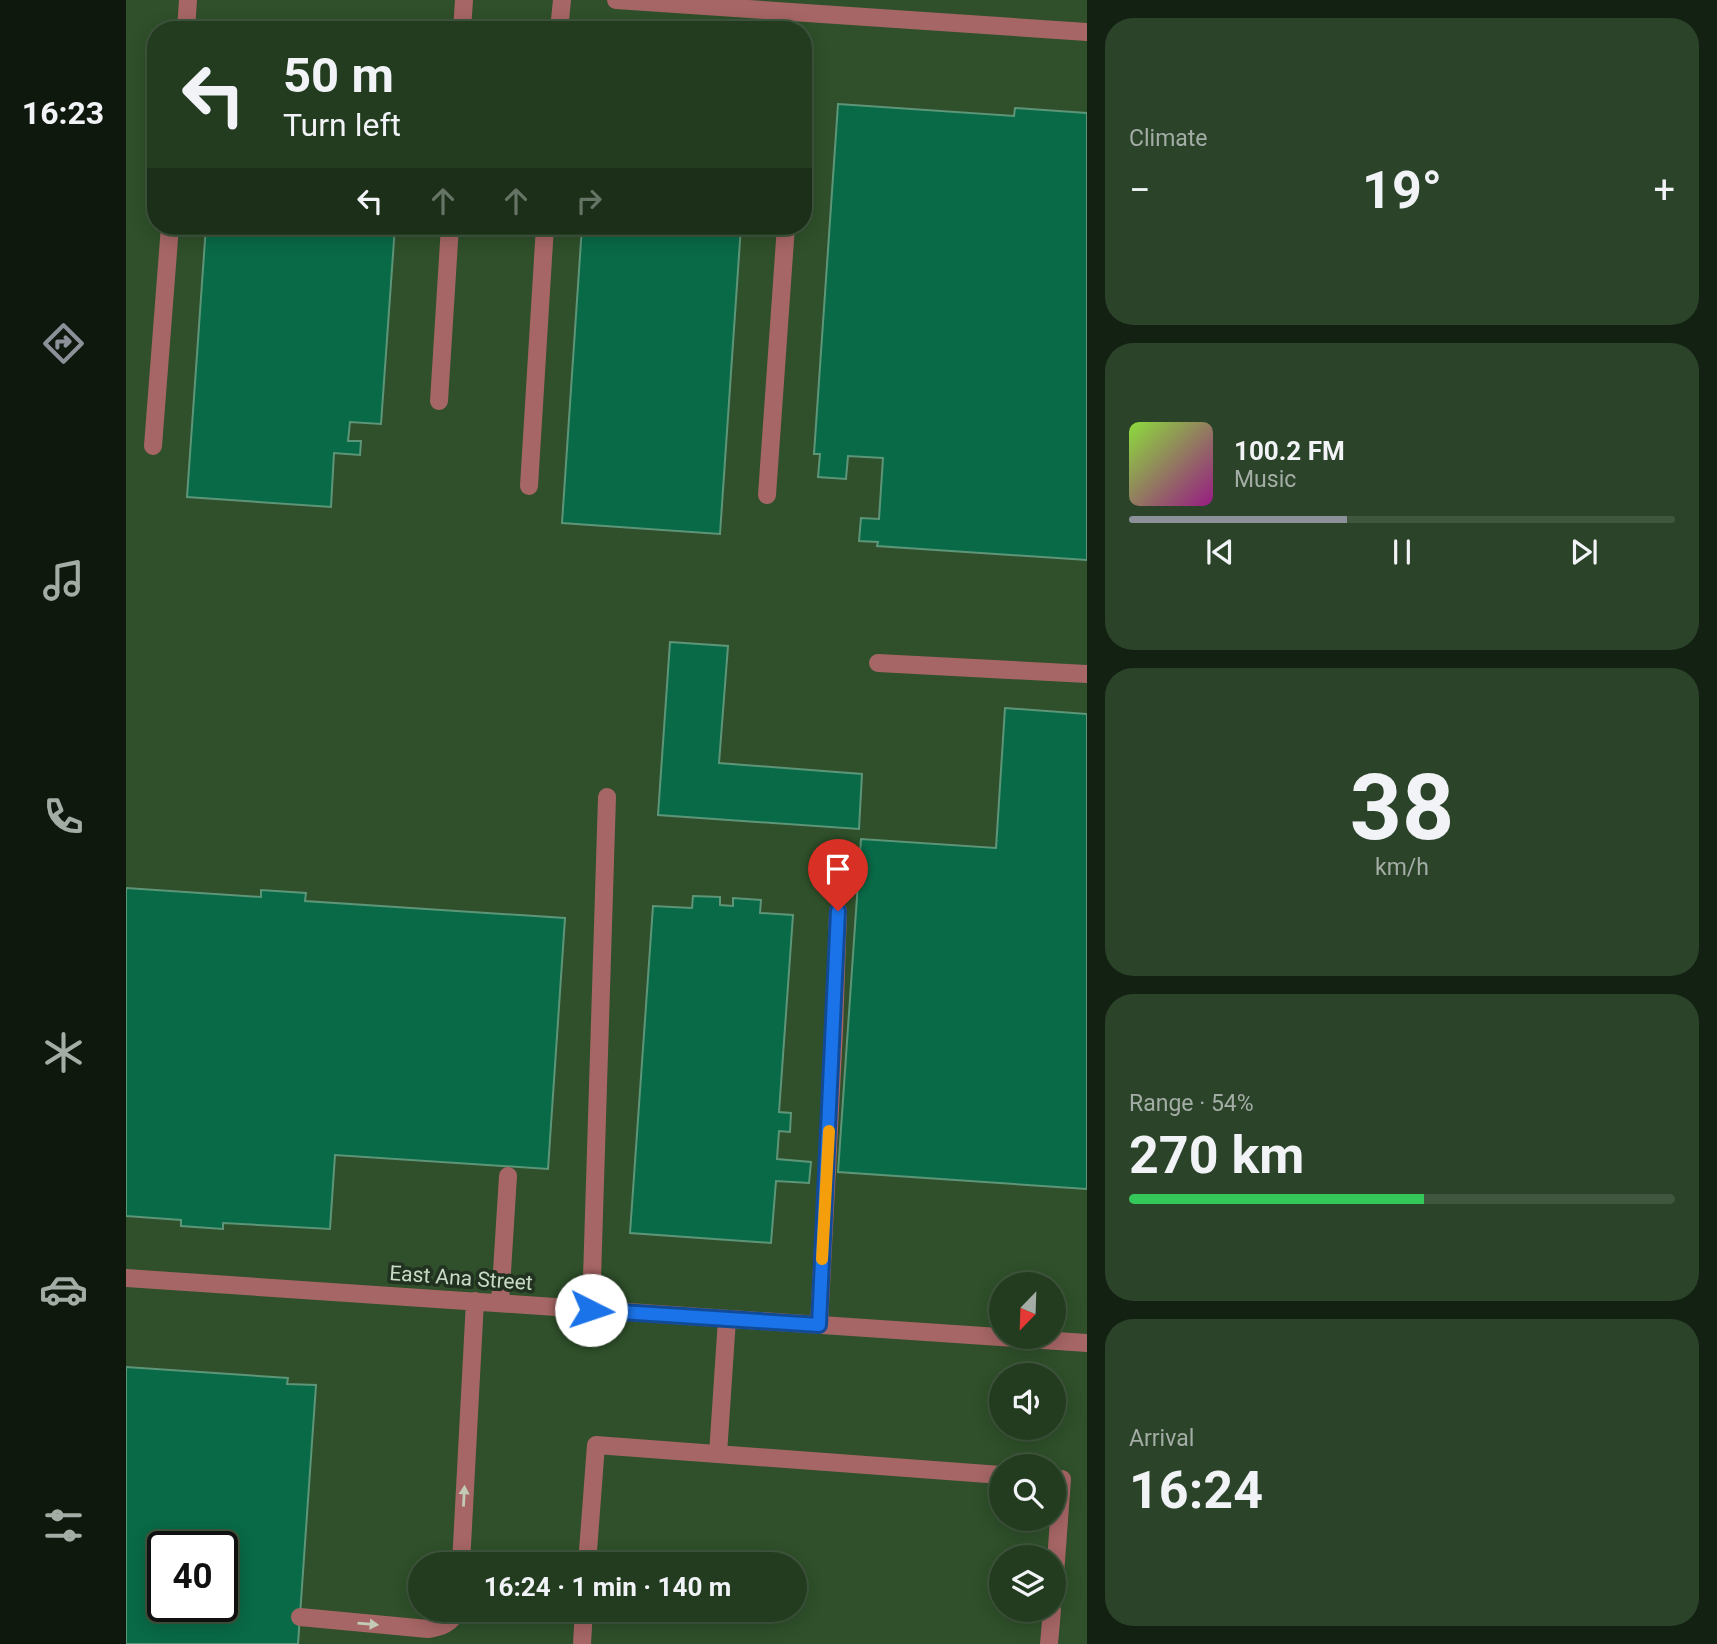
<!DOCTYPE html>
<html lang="en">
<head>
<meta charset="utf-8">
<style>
  body { margin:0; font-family:Roboto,sans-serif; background:#2b4329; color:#f1f3f6; height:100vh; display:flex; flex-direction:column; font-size:26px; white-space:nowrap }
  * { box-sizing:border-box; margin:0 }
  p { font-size:23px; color:#a3ada5 }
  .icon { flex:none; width:38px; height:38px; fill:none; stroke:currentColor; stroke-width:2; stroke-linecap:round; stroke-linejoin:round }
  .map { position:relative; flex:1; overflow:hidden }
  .drawer { display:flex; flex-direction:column; gap:18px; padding:18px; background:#132112; width:630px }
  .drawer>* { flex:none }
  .hud { position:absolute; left:21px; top:21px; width:665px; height:214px; border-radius:28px; box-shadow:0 4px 18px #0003,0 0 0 2px #40563e; background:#233c20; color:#f1f3f6; overflow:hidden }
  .needle { width:46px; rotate:203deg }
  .controls { position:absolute; left:863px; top:1272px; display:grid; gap:14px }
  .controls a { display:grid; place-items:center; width:77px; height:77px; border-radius:50%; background:#233c20; box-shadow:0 4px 18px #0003,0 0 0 2px #40563e; font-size:35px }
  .speed { position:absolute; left:21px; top:1531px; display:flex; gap:14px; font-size:35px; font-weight:700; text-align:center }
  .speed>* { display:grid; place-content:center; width:91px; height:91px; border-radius:50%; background:#233c20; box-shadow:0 4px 18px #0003,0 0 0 2px #40563e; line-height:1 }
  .speed .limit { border:4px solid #111; border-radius:10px; background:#fff; color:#111 }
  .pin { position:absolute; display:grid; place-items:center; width:60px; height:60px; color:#fff; margin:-72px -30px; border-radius:50% 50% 50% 0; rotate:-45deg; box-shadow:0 0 7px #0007 }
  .pin .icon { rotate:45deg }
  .me { position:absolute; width:77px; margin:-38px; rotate:94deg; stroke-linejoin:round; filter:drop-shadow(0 0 5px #0008) }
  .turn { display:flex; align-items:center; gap:24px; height:147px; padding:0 21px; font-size:32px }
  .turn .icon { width:91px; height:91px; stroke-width:2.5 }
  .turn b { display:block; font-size:49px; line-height:60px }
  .lanes { display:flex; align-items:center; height:66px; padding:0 21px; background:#0003; justify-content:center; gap:35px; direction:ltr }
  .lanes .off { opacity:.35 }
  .big { font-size:52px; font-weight:700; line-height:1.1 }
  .drawer .widget { flex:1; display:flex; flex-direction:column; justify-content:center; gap:10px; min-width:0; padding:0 24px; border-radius:28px; background:#2b4329 }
  .drawer .dial { align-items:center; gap:0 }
  .dial b { font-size:91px; line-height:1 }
  .song { display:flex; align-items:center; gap:21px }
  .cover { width:84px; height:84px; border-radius:10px; background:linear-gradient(135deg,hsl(90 70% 55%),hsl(310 70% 35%)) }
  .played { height:7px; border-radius:4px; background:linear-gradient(90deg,#8c9099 40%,#40563e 40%) }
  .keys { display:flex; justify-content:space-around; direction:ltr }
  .heat { display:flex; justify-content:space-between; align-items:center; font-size:38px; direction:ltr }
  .charge { height:10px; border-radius:5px; background:linear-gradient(90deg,#34c759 54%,#40563e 0) }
  .trip { position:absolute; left:282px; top:1552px; width:399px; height:70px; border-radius:35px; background:#233c20; box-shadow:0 4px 18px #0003,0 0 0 2px #40563e; font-weight:700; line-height:70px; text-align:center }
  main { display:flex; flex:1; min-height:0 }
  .tab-bar { display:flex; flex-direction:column; width:126px; justify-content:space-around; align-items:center; background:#0e180d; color:#a3ada5 }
  .tab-bar .icon { width:49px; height:49px }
  .tab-bar .current { color:#8c9099 }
  .tab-bar b { font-size:32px; color:#f1f3f6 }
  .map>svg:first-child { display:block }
</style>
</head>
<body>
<main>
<nav class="tab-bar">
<b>16:23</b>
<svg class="icon current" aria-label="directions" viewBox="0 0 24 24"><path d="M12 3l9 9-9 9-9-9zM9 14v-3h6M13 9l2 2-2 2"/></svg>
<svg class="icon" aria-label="music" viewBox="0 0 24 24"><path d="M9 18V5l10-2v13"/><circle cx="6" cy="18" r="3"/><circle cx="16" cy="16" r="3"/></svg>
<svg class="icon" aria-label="phone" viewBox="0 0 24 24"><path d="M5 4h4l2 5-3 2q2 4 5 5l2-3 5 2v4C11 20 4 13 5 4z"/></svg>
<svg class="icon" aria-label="climate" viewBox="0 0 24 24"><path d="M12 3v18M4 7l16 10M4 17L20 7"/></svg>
<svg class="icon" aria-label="car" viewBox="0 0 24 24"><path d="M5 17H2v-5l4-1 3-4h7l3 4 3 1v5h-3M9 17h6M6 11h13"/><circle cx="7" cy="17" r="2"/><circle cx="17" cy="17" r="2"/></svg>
<svg class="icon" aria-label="filters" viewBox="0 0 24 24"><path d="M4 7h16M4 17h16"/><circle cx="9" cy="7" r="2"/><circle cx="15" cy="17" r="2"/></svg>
</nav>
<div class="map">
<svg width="961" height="1644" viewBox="0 0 961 1644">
  <rect width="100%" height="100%" fill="#2f502a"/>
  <path fill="#096a47" stroke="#5d9579" stroke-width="2" fill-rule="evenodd" d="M712,104l176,12 1,-8 72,5v447l-210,-14 1,-4 -19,-1 2,-23 18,1 4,-61 -35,-2 -2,23 -28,-2 2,-23h-6z
    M80,226h189l-14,198 -31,-2 -2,19h13l-1,14 -26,-2 -3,54 -144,-10z
    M456,226h159l-21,308 -158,-11z
    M544,642l58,4 -9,117 143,11 -3,55 -201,-14z
    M879,708l82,6v475l-249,-17 23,-333 135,9z
    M0,888l135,9v-7l45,3 -1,8 260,17 -17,251 -213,-14 -5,74 -107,-6v6l-42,-3v-6l-55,-4z
    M567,896l27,1v8l13,1v-8l28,2 -1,13 33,2 -14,197 12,1 -1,19 -11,-1 -2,28 34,3 -2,21 -33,-2 -5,62 -141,-10 23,-327 39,2z
    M0,1367l162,11 -1,6 29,1 -18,259h-172zM37,1547h59v59h-59z"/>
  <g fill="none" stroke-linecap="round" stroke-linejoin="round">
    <path stroke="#a66665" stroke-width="18" d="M490,0l471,32
      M60,30l2,-30
      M336,30l2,-30
      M433,30l3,-30
      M313,401l11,-175
      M27,446l17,-220
      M403,486l16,-260
      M641,495l19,-269
      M752,663l209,11
      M0,1278l961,65
      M374,1303l8,-127
      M465,1310l16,-513
      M693,1325l15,-294 4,-120
      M592,1454l9,-135
      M928,1479h8l-8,109
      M335,1564l14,-263
      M461,1564l9,-119 405,30
      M174,1617l128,12c13,-2 24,-5 28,-19
      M456,1644l2,-34
      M923,1644l3,-34"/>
  </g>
  <defs><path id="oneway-solid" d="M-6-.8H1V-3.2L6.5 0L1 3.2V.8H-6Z" transform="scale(1.75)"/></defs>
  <g fill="#c3cab7">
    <use href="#oneway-solid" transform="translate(338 1496) rotate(-87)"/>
    <use href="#oneway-solid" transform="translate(242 1624) rotate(5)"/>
  </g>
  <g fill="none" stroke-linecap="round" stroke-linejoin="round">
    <defs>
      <path id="route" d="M465,1310l228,15 19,-414"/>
    </defs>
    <use href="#route" stroke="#114b97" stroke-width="18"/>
    <use href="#route" stroke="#1a73e8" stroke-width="12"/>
    <path stroke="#f59e0b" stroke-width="12" d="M696,1259l7,-128"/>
  </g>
  <g text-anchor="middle" stroke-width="7" stroke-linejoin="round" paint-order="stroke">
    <g font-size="21" fill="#c8dcc5" stroke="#223220">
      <text transform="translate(335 1278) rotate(4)" y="7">East Ana Street</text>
    </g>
  </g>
</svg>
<div class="controls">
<a><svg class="needle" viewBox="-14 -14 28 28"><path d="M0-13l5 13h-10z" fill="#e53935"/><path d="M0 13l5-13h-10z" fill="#a3ada5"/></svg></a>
<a><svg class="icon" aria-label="sound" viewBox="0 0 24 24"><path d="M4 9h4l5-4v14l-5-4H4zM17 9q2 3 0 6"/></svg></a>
<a><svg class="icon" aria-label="search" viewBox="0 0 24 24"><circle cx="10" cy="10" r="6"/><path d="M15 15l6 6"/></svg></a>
<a><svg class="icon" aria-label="layers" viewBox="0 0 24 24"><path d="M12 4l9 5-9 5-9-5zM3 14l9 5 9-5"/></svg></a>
</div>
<div class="speed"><div class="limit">40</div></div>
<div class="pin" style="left:712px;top:911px;background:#d93025"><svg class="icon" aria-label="arrive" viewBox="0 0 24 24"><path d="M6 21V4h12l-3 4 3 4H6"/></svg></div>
<svg class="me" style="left:465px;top:1310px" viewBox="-20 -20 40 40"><circle r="19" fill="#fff"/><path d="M0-13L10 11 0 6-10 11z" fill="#1a73e8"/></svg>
<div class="trip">16:24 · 1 min · 140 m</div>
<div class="hud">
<div class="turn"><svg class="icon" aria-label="left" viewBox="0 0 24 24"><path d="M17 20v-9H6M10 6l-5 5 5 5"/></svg><div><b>50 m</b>Turn left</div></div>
<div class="lanes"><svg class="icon" aria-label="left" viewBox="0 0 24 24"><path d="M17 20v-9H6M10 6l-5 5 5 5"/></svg><svg class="icon off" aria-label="ahead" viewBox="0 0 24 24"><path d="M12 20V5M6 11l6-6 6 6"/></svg><svg class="icon off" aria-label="ahead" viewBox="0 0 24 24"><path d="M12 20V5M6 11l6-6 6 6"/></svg><svg class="icon off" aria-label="right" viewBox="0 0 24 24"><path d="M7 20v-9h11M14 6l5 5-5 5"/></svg></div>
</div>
</div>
<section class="drawer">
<div class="widget"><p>Climate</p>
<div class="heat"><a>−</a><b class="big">19°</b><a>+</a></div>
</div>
<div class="widget">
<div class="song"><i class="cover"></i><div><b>100.2 FM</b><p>Music</p></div></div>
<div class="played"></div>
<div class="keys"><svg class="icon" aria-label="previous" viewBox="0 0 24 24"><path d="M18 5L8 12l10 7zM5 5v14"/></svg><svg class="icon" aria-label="pause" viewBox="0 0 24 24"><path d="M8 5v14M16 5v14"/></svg><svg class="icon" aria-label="next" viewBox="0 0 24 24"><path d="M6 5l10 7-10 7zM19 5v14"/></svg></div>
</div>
<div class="widget dial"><b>38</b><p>km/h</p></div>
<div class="widget"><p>Range · 54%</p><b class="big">270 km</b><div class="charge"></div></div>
<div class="widget"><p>Arrival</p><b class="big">16:24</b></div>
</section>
</main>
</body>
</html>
